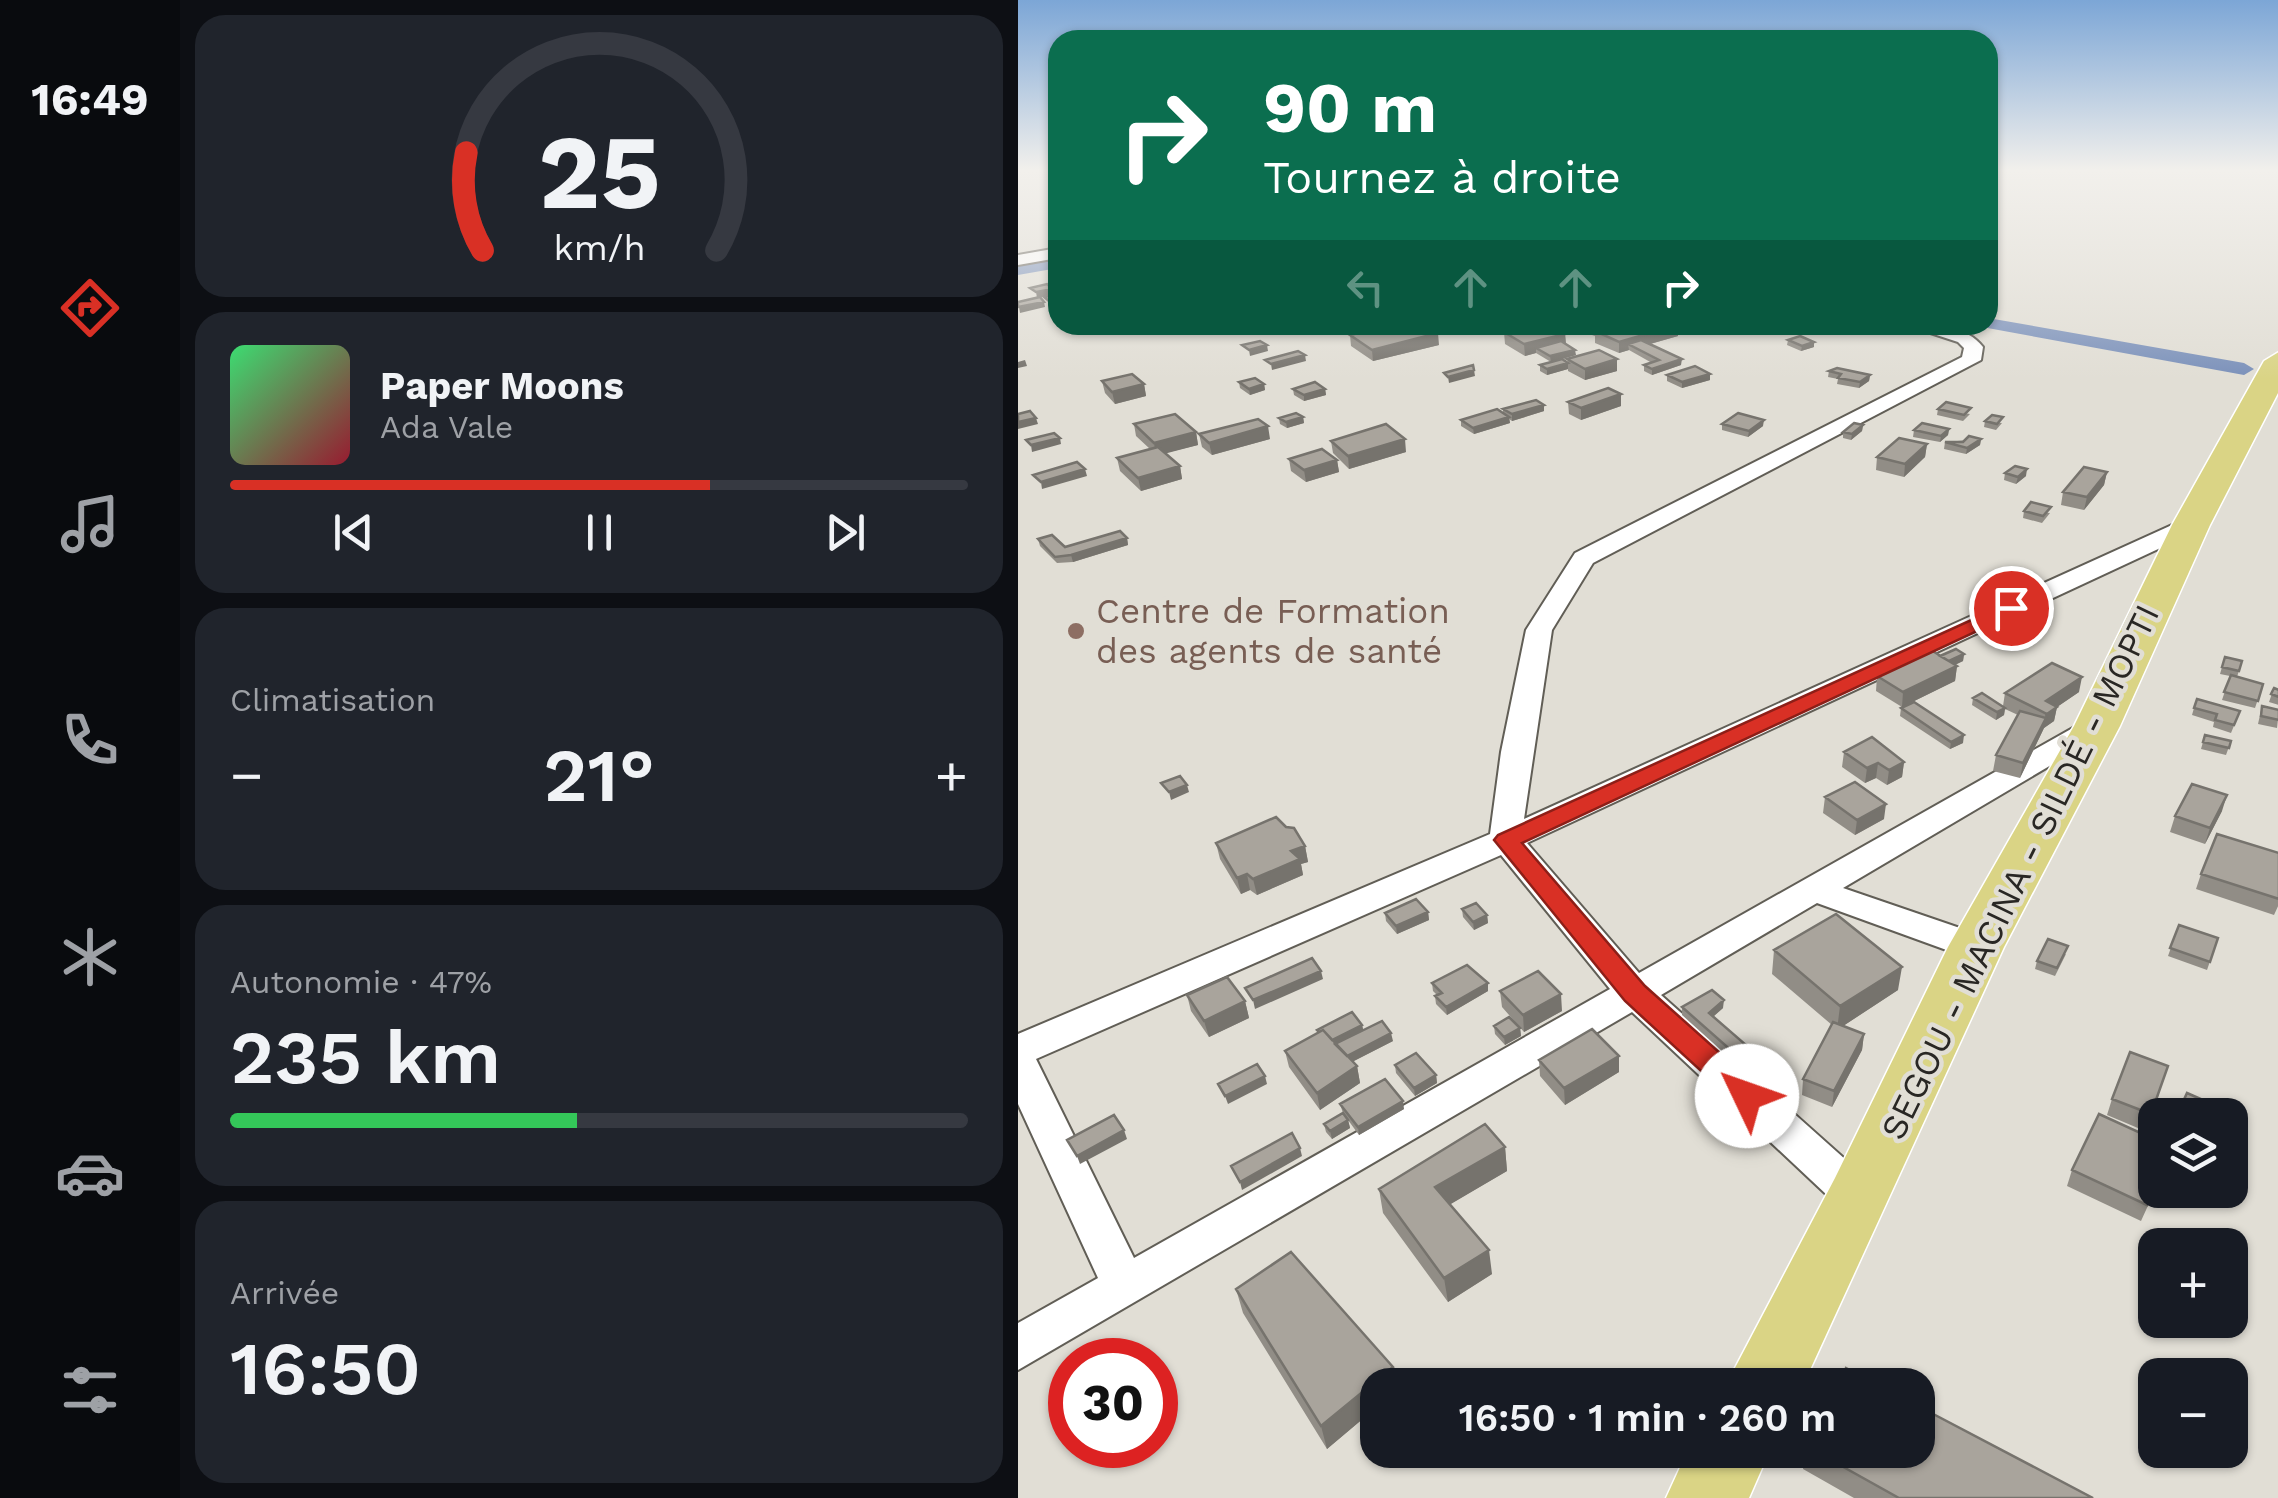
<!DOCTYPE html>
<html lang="fr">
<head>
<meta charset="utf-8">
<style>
  body { margin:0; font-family:"Work Sans",sans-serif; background:#20242c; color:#f1f3f6; height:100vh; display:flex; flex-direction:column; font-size:38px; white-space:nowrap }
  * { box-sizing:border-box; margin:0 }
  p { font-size:32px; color:#9ea1a6 }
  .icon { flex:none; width:55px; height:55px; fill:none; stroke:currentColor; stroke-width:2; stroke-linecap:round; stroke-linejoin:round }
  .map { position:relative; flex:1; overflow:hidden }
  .drawer { display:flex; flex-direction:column; gap:15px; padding:15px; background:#0d0f14; width:838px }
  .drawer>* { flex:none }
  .top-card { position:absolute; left:30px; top:30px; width:950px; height:305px; border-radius:30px; box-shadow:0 2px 8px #0004; background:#0b6e4f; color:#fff; overflow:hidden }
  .fabs { position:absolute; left:1120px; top:1098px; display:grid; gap:20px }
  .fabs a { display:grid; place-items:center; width:110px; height:110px; border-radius:20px; background:#171b24; box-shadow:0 2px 8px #0004; font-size:50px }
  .speed { position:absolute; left:30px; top:1338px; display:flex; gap:20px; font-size:50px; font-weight:700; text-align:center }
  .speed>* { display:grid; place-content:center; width:130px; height:130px; border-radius:50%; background:#171b24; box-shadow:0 2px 8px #0004; line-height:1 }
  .speed .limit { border:15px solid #d22; background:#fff; color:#111 }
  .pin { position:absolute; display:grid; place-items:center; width:85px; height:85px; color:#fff; margin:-42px; border:5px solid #fff; border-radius:50%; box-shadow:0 2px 10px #0007 }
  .me { position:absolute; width:110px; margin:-55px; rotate:312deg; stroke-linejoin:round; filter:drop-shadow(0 0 8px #0008) }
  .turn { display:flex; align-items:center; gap:35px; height:210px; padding:0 50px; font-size:45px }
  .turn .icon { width:130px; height:130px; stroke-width:2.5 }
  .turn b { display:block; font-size:70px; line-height:85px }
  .lanes { display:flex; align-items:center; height:95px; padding:0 50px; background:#0003; justify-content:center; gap:50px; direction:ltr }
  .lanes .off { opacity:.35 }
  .big { font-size:75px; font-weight:600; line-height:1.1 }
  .drawer .widget { flex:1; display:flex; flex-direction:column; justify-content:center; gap:15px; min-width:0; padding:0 35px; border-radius:30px; background:#20242c }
  .drawer .dial { align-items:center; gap:0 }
  .dial svg { height:260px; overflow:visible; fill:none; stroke:#363941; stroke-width:7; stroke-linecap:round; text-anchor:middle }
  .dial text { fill:#f1f3f6; stroke:none }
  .song { display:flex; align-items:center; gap:30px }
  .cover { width:120px; height:120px; border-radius:15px; background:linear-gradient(135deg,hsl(140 70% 55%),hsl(350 70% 35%)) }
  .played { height:10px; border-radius:5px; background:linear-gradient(90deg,#d93025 65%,#363941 65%) }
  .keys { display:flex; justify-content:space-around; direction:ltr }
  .heat { display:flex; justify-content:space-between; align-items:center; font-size:55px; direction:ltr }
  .charge { height:15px; border-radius:8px; background:linear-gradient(90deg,#34c759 47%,#363941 0) }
  .trip { position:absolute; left:342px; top:1368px; width:575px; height:100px; border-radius:30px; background:#171b24; box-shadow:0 2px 8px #0004; font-weight:600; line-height:100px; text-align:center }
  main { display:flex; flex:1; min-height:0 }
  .dock { display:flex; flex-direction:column; width:180px; justify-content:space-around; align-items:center; background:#090b0e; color:#9ea1a6 }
  .dock .icon { width:70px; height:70px }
  .dock .selected { color:#d93025 }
  .dock b { font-size:45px; color:#f1f3f6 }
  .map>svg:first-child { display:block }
</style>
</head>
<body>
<main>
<nav class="dock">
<b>16:49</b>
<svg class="icon selected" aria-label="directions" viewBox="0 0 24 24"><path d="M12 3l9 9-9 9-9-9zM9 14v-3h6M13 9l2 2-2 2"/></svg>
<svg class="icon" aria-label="music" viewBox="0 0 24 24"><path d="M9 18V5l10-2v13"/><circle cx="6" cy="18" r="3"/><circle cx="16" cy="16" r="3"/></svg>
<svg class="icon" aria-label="phone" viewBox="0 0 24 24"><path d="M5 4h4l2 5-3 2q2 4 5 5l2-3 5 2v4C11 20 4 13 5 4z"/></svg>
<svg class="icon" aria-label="climate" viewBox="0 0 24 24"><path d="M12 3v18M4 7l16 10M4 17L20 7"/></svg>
<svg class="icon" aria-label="car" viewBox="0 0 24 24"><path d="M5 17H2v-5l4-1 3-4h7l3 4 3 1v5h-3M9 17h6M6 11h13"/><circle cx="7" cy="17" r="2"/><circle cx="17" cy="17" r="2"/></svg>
<svg class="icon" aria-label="filters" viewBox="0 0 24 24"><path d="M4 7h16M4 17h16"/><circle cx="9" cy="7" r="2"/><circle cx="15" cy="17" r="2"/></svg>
</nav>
<section class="drawer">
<div class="widget dial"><svg viewBox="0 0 100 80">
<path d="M14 69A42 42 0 1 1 86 69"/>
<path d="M14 69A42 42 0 0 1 9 39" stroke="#d93025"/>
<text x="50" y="56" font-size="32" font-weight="700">25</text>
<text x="50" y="72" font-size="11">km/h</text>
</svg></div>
<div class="widget">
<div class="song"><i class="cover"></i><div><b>Paper Moons</b><p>Ada Vale</p></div></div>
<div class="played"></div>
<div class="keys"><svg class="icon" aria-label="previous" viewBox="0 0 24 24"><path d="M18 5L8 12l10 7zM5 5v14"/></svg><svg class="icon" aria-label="pause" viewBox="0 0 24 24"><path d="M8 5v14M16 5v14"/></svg><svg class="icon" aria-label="next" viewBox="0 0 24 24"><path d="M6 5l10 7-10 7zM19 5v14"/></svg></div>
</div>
<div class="widget"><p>Climatisation</p>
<div class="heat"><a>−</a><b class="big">21°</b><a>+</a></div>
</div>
<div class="widget"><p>Autonomie · 47%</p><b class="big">235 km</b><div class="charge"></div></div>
<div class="widget"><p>Arrivée</p><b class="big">16:50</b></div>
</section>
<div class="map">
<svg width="1261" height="1498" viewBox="0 0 1261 1498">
  <rect width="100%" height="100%" fill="#e1ded5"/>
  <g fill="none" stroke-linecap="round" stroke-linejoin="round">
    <path fill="#7b91ba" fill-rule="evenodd" d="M40,258v10l-40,7v-10z
      M970,318l256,45 10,6 -10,6 -262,-48 6,-2z"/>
    <defs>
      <path id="minor" d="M40,248v10l-40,7v-10z
        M888,325c27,0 59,-1 77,22l-2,13 -388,203 -41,67 -28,189 659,-299h16v10l-672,313 112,130 448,-253h20l5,6 -5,6 -264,156 146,50 5,9 -5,9 -13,4 -13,-4 -146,-53 -156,92 213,190 6,13 -6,13 -15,5 -15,-5 -212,-199 -614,358v-47l80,-45 -80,-174v-70l472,-200 11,-82 25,-122 49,-77 387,-196 2,-9 -6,-6zM483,855l109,134 -476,269 -98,-199z"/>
      <path id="primary" d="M1261,352v39l-69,134 -90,201 -116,221 -201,438h-77l109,-207 113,-231 126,-221 98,-201 92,-164z
        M670,1450h82l-21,48h-83z"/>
    </defs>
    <use href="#minor" stroke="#615e56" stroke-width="4"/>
    <use href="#primary" stroke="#fff" stroke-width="3"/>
    <use href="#minor" fill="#fff" fill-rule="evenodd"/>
    <use href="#primary" fill="#dad485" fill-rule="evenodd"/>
  </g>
  <path fill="#918d86" d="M550,325h50v3l3,1 57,-4v11l-28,8 31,21 -29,10 -8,-4v-6l8,-2 -23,-13 -10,3 -24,-10v-7l-27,-9z
    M696,325h34l-1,2 -21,5 -12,-5z
    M486,332l61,2 1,10 10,11 -14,4 6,3 -1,-3h50v12l-32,9 -17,-9v-2l-21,6 -7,-4v-6l11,-3 -15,-9 -11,3 -20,-12z
    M332,335l89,10 -66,16 -22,-15z
    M770,340l26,2v5l-13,4 -14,-6z
    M811,371l41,4 -1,6 -10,7 -22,-4 1,-5 -10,-2z
    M692,374v6l-28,8 -15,-7v-6z
    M84,381l42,3 2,12 -31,8 -10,-11z
    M221,382l25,2 1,6 -15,5 -10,-7z
    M275,389h32l1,6 -22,6 -10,-6z
    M603,394v12l-40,14 -12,-6 -1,-12z
    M485,409l41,2 -32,10 -3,-2 1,4 -36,11 -13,-8v-6l42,-7z
    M920,409l32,5 -7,7 -26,-6z
    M285,417l1,6 -17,5 -7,-4 -1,-6z
    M967,421l17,2 -6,7 -12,-3z
    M116,424l62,8 2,13 -33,8 15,13 2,13 -41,12 -21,-20 -3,-13 33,-9 -14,-13z
    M704,424l41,2 -15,11 -26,-7z
    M845,425l-1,6 -11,9 -8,-2v-6z
    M931,429l-1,6 -8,7 -27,-5 1,-7z
    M181,434l71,5 -58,16 -10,-8z
    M963,439l-1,6 -14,9 -22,-5 1,-7z
    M313,441l75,11 -57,17 -16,-16z
    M909,444l-2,13 -21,20 -28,-7 1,-13z
    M271,459l48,1 2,12 -33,10 -15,-11z
    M1089,472l-3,13 -20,25 -23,-5 2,-13z
    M987,473l21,3 -10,8 -12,-4z
    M1006,511l26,2 -8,10 -19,-5z
    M109,538l1,7 -55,17 -16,1 -17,-17 -2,-7 27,8z
    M946,654l-1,7 -8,4 2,1 -2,15 -53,26 -26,-16 1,-15 63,-20z
    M1207,657l17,4 -5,16 26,7 -8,24 -33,-8 8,-24 -10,-2z
    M1256,688l5,2v15l-10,-3z
    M1061,692l-22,15 -3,14 -10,7 -24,50 -27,-7 3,-16 22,-40 -13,-6 -1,6 -8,5 -24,-15 1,-7 30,8 2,-13z
    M1244,706l17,4 -2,18 -19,-4z
    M883,708l62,35 -13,6 -50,-33z
    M1176,708l46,3 -9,22 -18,-6 1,-5 -22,-7z
    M1187,735l26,6 -5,14 -25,-6z
    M826,752l60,10 -2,15 -15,8 -11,-7 -11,5 -23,-16z
    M807,797l59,22 -29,16 -32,-22z
    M1204,811l-17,33 -35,-12 5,-16z
    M198,843l89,3 3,16 -7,2 2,11 -46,20 -7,-5 -9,4 -21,-35z
    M1261,853v51l-5,11 -78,-26 5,-15z
    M444,909l25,6 1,8 -14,7 -11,-13z
    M410,912l1,8 -32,14 -11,-13 -1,-8z
    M1161,925l39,13 -11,32 -39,-14z
    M756,950l124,40 -55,36 21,8 -2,16 -30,57 -30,-12 1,-16 29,-54 -60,-51z
    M1048,954l-11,22 -20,-7 2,-8z
    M414,983l56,8 -41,24 -11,-11 -1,-8 2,-1 -4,-4z
    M482,991l62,20 -38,21 -22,-25z
    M169,995l58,6 4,17 -40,19 -18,-26z
    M664,1007l41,1 -10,9 33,28v8l-13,8 -51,-46z
    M344,1025l1,5 30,11 -41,21 5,4 3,17 -40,27 -31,-43 -4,-16 33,-18 -1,-3z
    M476,1026l26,2 1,8 -16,9 -10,-11z
    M601,1056v16l-54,33 -25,-29 -1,-16z
    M377,1065l41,10 1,8 -22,13 -19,-23z
    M1150,1066l-23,65 -38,-16 5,-16z
    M322,1104l64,5 -45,26 -11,-15 2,8 -18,11 -6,-7 -2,-8 19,-11z
    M1138,1140v48l-15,33 -74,-35 5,-16z
    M487,1147l2,24 -57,33 42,70 -44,28 -65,-89 -4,-24z
    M218,1289l142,96v21l-51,43 -84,-136z
    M787,1450h113l175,48h-239l-51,-29z"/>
  <path fill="#76736d" d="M35,289l1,5 -17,4 -1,-6z
    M40,300v6l-7,1 -1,-5z
    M26,302l1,5 -25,6 -1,-6z
    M660,325v11l-42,12 -8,-4 1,6 -10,3v-11z
    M713,325h17l-1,2 -21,5v-6z
    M420,333l1,12 -66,16 -1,-11z
    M547,334l1,11 -30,3v5l-11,3 -1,-12z
    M796,342v5l-13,4 1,-5z
    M249,345l1,6 -18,5 -1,-6z
    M557,350l1,5 -25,7 -1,-6z
    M287,355l1,6 -34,9 -1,-6z
    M599,359v12l-32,9v-11z
    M664,359l-1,6 -29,10v-6z
    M7,360l2,6 -9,2v-6z
    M550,363v6l-21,6v-6z
    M456,370l1,6 -26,7 -1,-6z
    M692,374v6l-28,8v-6z
    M852,375l-1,6 -10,7 1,-6z
    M126,384l2,12 -31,8 -3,-12z
    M246,384l1,6 -15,5 -1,-6z
    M307,389l1,6 -22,6v-6z
    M603,394v12l-40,14v-12z
    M526,405v6l-32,10v-7z
    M285,417l1,6 -17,5 -1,-6z
    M491,417l1,6 -36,11 -1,-6z
    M18,418l2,6 -20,5v-7z
    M746,420l-1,6 -15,11 1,-6z
    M845,425l-1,6 -11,9 1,-6z
    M250,426l2,13 -58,16 -3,-12z
    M931,429l-1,6 -8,7 1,-6z
    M178,432l2,13 -42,11 -2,-13z
    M42,438l1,6 -29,8 -1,-7z
    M387,439l1,13 -57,17 -1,-13z
    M963,439l-1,6 -14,9 1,-6z
    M909,444l-2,13 -21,20 1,-13z
    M319,460l2,12 -33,10 -2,-12z
    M162,466l2,13 -41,12 -3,-13z
    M67,469l2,7 -45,13 -1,-7z
    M1009,469l-1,7 -10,8 2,-7z
    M1089,472l-3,13 -20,25 3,-13z
    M109,538l1,7 -55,17 -2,-7z
    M946,654l-1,7 -19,9 1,-7z
    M939,666l-2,15 -53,26 1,-15z
    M1064,677l-3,15 -22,15 -3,14 -10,7 -24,50 3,-15 22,-44 1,-18z
    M987,708l-1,7 -8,5 1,-8z
    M946,735l-1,8 -13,6 1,-7z
    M886,762l-2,15 -15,8 2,-15z
    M860,763l-2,15 -11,5 2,-15z
    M169,785l2,7 -18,8 -2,-8z
    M1209,795l-5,16 -17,33 5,-16z
    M868,804l-2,15 -29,16 2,-15z
    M287,846l3,16 -7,2 2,11 -46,20 -4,-16 38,-28z
    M229,874l3,16 -9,4 -4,-16z
    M410,912l1,8 -32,14 -1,-8z
    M469,915l1,8 -14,7 -1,-8z
    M884,967l-4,23 -61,40 3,-24z
    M303,971l2,8 -68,30 -2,-9z
    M470,983v8l-41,24 -1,-8z
    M543,994l1,17 -38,21 -1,-17z
    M706,1000l-1,8 -15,13 1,-8z
    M227,1001l4,17 -40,19 -5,-16z
    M344,1025l2,8 -30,15 -6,-6z
    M502,1028l1,8 -16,9 -1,-8z
    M373,1033l2,8 -49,25 -1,-8z
    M846,1034l-2,16 -30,57 2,-16z
    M728,1045v8l-13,8 1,-8z
    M601,1056v16l-54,33 -1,-17z
    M339,1066l3,17 -40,27 -3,-17z
    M418,1075l1,8 -22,13 -1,-8z
    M247,1076l2,8 -39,20 -3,-8z
    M385,1101l1,8 -45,26 -1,-8z
    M330,1120l2,8 -18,11 -2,-8z
    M106,1130l3,9 -47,25 -3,-8z
    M487,1147l2,24 -68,40 -4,-24z
    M282,1148l2,8 -60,34 -2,-8z
    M471,1250l3,24 -44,28 -4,-24z
    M375,1367l3,18h-18v21l-51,43 -6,-23z"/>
  <path fill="#a9a49c" stroke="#76736d" stroke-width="2.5" d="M29,284l6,5 -17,3 -6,-4z
    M40,294v6l-8,2 -6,-5z
    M22,297l4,5 -26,5v-5z
    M374,325h32l14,8 -66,17 -22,-15z
    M516,325h15l16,9 -41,10 -20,-12z
    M576,325h9l11,6 21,-6h43l-59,17 -24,-11 8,-3z
    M782,336l14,6 -12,4 -14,-6z
    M623,340l41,19 -30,10 -8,-4 15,-5 -31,-16z
    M242,341l7,4 -18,5 -7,-5z
    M543,341l14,9 -25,6 -14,-8z
    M581,350l18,9 -32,10 -18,-10z
    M280,351l7,4 -34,9 -6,-4z
    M544,359l6,4 -21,6 -7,-4z
    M455,365l1,5 -26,7 -4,-4z
    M677,366l15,8 -28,8 -15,-7z
    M819,368l33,7 -10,7 -22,-4 3,-4 -12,-3z
    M114,374l12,10 -32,8 -10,-11z
    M237,378l9,6 -15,5 -10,-7z
    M297,382l10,7 -21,6 -11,-6z
    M590,388l13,6 -40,14 -13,-6z
    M518,400l8,5 -32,9 -9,-5z
    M928,402l25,6 -7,7 -26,-6z
    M479,409l12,8 -36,11 -12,-8z
    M12,411l6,7 -18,4v-8z
    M278,413l7,4 -17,5 -7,-4z
    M720,413l26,7 -15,11 -27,-7z
    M157,414l21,18 -42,11 -20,-19z
    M974,415l11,2 -6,7 -12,-3z
    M240,419l10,7 -59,17 -10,-9z
    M836,423l9,2 -11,9 -9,-2z
    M904,423l27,6 -8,7 -27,-6z
    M368,424l19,15 -57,17 -17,-15z
    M36,433l6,5 -29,7 -5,-5z
    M951,436l12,3 -14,9 -22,-6h18z
    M881,438l28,6 -22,20 -28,-7z
    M140,447l22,19 -42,12 -21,-20z
    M304,449l15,11 -33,10 -15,-11z
    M59,462l8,7 -44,13 -8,-7z
    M997,466l12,3 -9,8 -13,-4z
    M1066,467l23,5 -20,25 -24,-5z
    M1013,502l20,5 -8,9 -19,-5z
    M102,531l7,7 -56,17 -16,2 -17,-18 14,-4 13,12z
    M938,649l8,5 -15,7 -9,-5z
    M913,650l26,16 -54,26 -26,-16z
    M1207,657l17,4 -3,10 -17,-4z
    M1034,663l30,14 -36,24 11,6 -10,7 -42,-21z
    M1213,675l32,9 -5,17 -34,-9z
    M1256,688l5,2v7l-8,-3z
    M964,693l23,15 -8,4 -24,-14z
    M1179,699l43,12 -6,14 -19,-5 2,-6 -23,-6z
    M896,702l50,33 -13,7 -50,-34z
    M1244,706l17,4v10l-18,-4z
    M1002,711l26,7 -23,45 -27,-8z
    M1187,735l26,6 -2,7 -26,-6z
    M854,737l32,25 -15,8 -11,-7 -11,5 -23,-16z
    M162,776l7,9 -18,7 -8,-9z
    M837,782l31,22 -29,16 -32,-23z
    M1174,784l35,11 -17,33 -35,-12z
    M258,817l10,10 8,1 11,18 -14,5 9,8 -47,20 -6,-5 -10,4 -21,-35z
    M1199,834l62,19v46l-78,-25z
    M398,899l12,13 -32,14 -11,-13z
    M458,903l11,12 -14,7 -11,-13z
    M818,914l66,53 -62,39 -66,-56z
    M1161,925l39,13 -8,24 -40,-14z
    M1030,939l20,7 -11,22 -20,-7z
    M294,958l9,13 -68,29 -8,-12z
    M449,965l21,18 -42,24 -11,-11 7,-3 -10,-10z
    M520,971l23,23 -38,21 -23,-24z
    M209,977l18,24 -41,20 -17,-26z
    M694,990l12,10 -15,13 37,32 -12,8 -52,-46z
    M334,1012l10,13 -30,15 -9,-10 -4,2 -2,-2z
    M491,1017l11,11 -16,9 -10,-11z
    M364,1021l9,12 -44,23 -12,-12z
    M815,1022l31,12 -30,57 -31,-12z
    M574,1029l27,27 -55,32 -25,-28z
    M305,1030l34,36 -40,27 -32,-42z
    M1112,1052l38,14 -17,48 -39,-15z
    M398,1053l20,22 -22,13 -19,-23z
    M239,1064l8,12 -40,20 -7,-12z
    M367,1079l18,22 -45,26 -18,-23z
    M1169,1093l41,18 -1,4h-50z
    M325,1113l5,7 -18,11 -6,-7z
    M1081,1114l57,26v45l-9,20 -75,-35z
    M96,1115l10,15 -47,26 -10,-16z
    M467,1124l20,23 -70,40 54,63 -45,28 -65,-89z
    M274,1133l8,15 -60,34 -9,-16z
    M273,1252l102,115 -72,59 -85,-137z
    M828,1368l33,17h-42z
    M900,1406l175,92h-194l-86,-48h105z"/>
  <linearGradient id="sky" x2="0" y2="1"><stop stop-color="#7ca6d6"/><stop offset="0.45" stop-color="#f2f0ec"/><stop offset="1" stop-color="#f2f0ec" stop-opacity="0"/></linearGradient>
  <rect width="1261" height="379" fill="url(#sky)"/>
  <path fill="#d93025" stroke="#8d1f18" stroke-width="2.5" d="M993,602l10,6 -3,4 -496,231 123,143 113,101 4,9 -4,8 -11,4 -10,-4 -112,-103 -131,-161 4,-5z"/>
  <circle fill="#8d6e63" stroke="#e1ded5" stroke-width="4" cx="58" cy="631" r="10"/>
  <g text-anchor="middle" stroke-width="9" stroke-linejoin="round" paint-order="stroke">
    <g font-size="35" fill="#785e54" stroke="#e1ded5" text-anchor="start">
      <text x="78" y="623">Centre de Formation<tspan x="78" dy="40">des agents de santé</tspan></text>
    </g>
    <g font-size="35" fill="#292724" stroke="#e1ded5">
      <text transform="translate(1002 872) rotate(-64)" y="12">SEGOU - MACINA - SILDÉ - MOPTI</text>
    </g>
  </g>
</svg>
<div class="fabs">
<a><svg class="icon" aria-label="layers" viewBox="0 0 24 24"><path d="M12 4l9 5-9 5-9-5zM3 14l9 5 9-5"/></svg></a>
<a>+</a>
<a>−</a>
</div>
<div class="speed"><div class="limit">30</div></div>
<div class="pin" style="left:993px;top:608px;background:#d93025"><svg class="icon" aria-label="arrive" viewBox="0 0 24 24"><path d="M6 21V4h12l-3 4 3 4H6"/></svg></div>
<svg class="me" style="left:729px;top:1096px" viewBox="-20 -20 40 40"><circle r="19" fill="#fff"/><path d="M0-13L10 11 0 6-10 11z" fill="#d93025"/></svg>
<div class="trip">16:50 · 1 min · 260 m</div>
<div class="top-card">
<div class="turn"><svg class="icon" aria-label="right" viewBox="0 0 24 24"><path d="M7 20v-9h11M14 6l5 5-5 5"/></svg><div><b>90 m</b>Tournez à droite</div></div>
<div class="lanes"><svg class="icon off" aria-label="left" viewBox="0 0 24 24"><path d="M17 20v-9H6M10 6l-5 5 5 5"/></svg><svg class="icon off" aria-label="ahead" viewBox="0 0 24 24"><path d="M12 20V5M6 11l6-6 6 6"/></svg><svg class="icon off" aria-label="ahead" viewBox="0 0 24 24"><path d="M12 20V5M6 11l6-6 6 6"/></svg><svg class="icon" aria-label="right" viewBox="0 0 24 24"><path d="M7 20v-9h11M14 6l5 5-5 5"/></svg></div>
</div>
</div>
</main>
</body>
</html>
